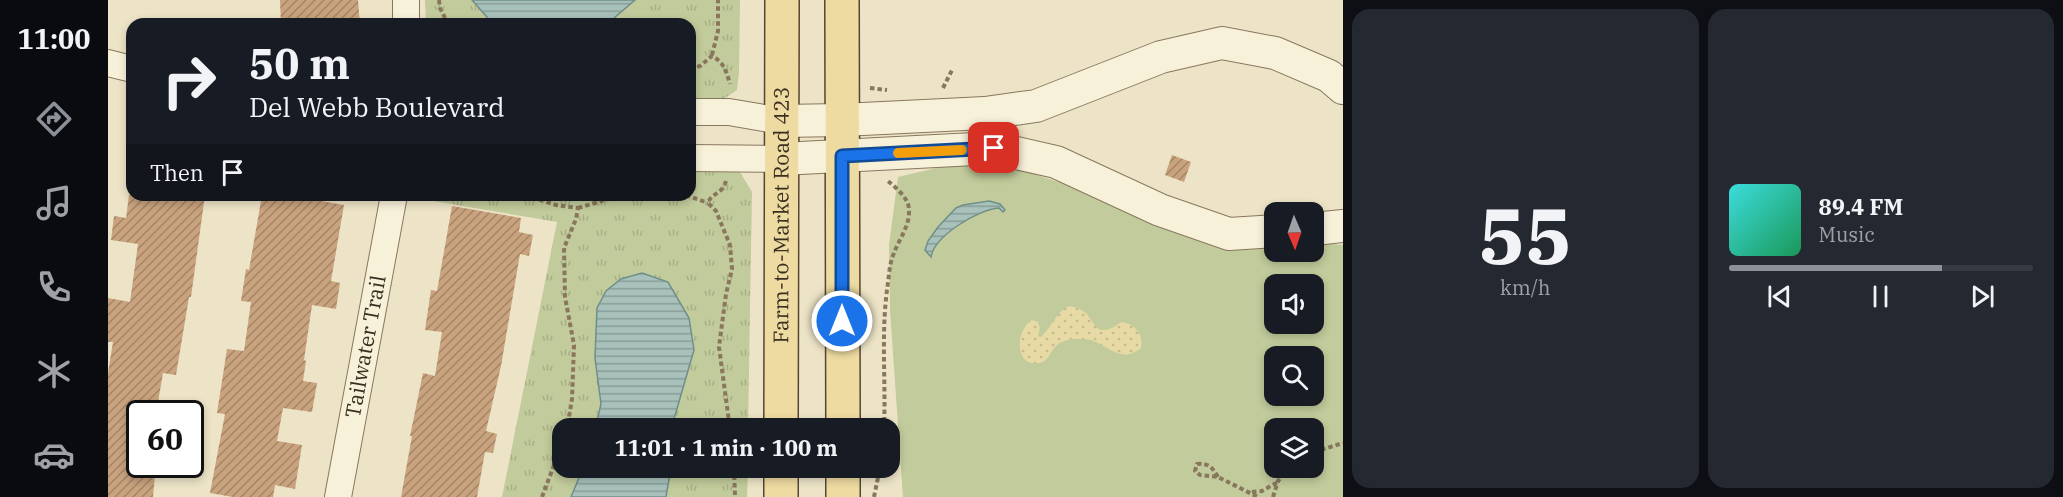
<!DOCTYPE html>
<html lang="en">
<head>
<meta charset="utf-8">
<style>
  body { margin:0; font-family:"IBM Plex Serif",serif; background:#242831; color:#f1f3f6; height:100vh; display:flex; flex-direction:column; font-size:22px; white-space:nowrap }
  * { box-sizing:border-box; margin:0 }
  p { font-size:20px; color:#9ea1a6 }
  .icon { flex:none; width:33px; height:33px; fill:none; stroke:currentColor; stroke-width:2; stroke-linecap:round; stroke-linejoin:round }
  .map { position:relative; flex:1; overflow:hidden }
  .details { display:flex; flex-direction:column; gap:9px; padding:9px; background:#0d0f14; width:720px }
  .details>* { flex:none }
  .banner { position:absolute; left:18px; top:18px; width:570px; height:183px; border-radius:18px; box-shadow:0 3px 9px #0003; background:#171b24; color:#f1f3f6; overflow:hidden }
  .needle { width:39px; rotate:178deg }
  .tools { position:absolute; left:1156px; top:202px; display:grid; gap:12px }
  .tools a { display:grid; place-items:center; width:60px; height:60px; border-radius:12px; background:#171b24; box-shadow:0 3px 9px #0003; font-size:30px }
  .speed { position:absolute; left:18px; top:400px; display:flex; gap:12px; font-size:30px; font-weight:700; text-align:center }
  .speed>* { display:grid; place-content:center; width:78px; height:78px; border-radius:50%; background:#171b24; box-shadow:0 3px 9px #0003; line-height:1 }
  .speed .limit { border:3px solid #111; border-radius:9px; background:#fff; color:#111 }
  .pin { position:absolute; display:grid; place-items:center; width:51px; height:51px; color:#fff; margin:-26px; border-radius:12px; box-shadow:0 3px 9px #0006 }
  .me { position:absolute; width:66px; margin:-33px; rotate:0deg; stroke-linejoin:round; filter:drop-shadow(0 0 4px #0008) }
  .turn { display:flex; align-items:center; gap:21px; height:126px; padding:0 24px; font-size:27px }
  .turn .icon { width:78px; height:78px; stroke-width:2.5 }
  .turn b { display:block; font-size:42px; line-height:51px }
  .then { display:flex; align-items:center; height:57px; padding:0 24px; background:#0003; gap:12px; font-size:22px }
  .details .card { flex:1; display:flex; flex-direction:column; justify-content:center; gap:9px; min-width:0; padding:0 21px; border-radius:18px; background:#242831 }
  .details .dial { align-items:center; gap:0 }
  .dial b { font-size:78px; line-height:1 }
  .song { display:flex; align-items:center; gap:18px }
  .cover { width:72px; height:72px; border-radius:9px; background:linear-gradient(135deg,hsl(180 70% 55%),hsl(150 70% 35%)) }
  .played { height:6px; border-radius:3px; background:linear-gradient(90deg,#8c9099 70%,#363941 70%) }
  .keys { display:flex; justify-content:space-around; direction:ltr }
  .details .tiles { flex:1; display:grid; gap:9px; grid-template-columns:repeat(2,1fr) }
  .trip { position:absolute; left:444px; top:418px; width:348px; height:60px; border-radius:18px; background:#171b24; box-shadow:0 3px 9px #0003; font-weight:700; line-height:60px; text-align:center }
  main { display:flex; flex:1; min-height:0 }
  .menu { display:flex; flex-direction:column; width:108px; justify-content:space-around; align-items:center; background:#090b0e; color:#9ea1a6 }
  .menu .icon { width:42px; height:42px }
  .menu .selected { color:#8c9099 }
  .menu b { font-size:27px; color:#f1f3f6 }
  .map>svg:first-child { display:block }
</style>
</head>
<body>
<main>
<nav class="menu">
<b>11:00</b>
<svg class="icon selected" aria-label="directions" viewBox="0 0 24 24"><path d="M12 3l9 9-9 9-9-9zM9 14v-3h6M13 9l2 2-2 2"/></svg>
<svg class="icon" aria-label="music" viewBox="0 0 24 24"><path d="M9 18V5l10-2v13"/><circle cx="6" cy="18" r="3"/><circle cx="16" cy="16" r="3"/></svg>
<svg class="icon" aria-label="phone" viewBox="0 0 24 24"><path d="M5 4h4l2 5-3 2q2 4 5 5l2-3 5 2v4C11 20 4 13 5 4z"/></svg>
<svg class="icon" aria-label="climate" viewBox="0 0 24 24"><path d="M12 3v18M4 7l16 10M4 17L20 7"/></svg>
<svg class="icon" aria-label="car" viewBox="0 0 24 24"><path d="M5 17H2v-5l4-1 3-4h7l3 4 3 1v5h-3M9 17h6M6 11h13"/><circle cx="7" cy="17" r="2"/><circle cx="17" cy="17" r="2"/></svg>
</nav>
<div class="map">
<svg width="1235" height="497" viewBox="0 0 1235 497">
  <defs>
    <pattern id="sand-dots" width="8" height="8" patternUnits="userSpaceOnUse" patternTransform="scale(1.5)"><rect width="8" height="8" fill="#e7daa5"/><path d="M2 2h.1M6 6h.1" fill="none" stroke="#c7bb8e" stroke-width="1.8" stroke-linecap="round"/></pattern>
    <pattern id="park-tufts" width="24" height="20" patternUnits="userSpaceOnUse" patternTransform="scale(1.5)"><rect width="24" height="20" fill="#c2cb9b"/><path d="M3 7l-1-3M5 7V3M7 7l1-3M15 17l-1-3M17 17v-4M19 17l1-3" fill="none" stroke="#a7af85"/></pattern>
    <pattern id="water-rules" width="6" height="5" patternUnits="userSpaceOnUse" patternTransform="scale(1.5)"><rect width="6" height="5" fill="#a8c1bb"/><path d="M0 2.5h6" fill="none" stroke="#8a9d98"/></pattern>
    <pattern id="building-hatch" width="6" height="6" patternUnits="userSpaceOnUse" patternTransform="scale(1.5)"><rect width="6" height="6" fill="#c9a37e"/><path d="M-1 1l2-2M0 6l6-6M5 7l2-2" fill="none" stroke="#a48567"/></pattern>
  </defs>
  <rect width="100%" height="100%" fill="#ede4c7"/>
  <path fill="#c2cb9b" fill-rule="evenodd" d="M875,157l172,57 120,23v15h39v-10l29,3v252h-440l-13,-187 -1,-65 9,-68zM1167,285h39v39h-39zM1167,357h39v39h-39zM1167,429h39v39h-39z"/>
  <path fill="url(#sand-dots)" d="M961,306c6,1 13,3 18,8 6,7 9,20 22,15 4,-1 9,-5 13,-7 13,2 22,13 19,26 -22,18 -35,-7 -56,-9 -39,-3 -29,21 -46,24 -26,4 -23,-34 -7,-43l6,2 2,6 -2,8 3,1c11,-10 14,-24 28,-31z"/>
  <path fill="url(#park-tufts)" d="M317,0h315l-1,72 -2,18 -13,9 -34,4v-79h-264z
    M582,167h33l17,5 12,20 -4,237h-186v39h186l-1,29h-245l55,-275 -124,-21 -8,-6h265z"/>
  <path fill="url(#water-rules)" stroke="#6f8f89" stroke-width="1.5" d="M364,0h163l-28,24h-114z
    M881,201l11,3 5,6 -2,2 -4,-4c-20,1 -65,28 -68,49l-6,-7 3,-9 10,-14 18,-19 7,-3z
    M534,273l26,9 21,36 5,32 -20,69 -1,10h-78l6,-25 -6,-46 2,-50 9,-17 15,-12z
    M475,468h88l-5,29h-95z"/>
  <path fill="url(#building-hatch)" d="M172,0h78l2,24h-79z
    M1064,155l19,7 -7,20 -19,-7z
    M21,195h76l-14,102h-2l-13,78 -13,-2 -7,41h-16v60l15,1 -2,22h-45v-124l5,-31h-5v-44l22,4 8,-58 -27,-4 3,-24 12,2z
    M154,195h25l57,10 -13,76 9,2 -4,26 -24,-4 -8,55 2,1 -3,20 14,2 -5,29 -29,-4 -6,33 25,4 -7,44 -20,-4 -2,12h-40l-23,-4 15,-79 -8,-1 10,-64 17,2 7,-49 -10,-1 5,-32 3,1z
    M344,206l69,12 -2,14 14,3 -4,21 -9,-2 -19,112 -15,65 11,3 -4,19 -8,-1 -8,45h-76l11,-61h-2l13,-63 12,3 7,-44 -17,-2 6,-40 6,1z"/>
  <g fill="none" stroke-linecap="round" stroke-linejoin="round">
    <defs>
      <g id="minor">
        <path d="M298,24v-24"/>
        <path d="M0,63l24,6"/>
        <path d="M582,112h39l52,9"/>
        <path d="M582,158l91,1"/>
        <path id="s1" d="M230,497l56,-302"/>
      </g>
      <path id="tertiary" d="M673,121l61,-1 143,-7 51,-7 125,-49 61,-14 53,10 54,23 14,12
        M673,159l213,-11 62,14 104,48 69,24 46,-3
        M1206,229l29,-3"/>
      <g id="primary">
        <path d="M734,0l1,429"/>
        <path id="s2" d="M673,429l1,-429"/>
        <path d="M673,468v29"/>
        <path d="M735,497v-29"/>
      </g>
    </defs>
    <use href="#minor" stroke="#88775d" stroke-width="28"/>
    <use href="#tertiary" stroke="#88775d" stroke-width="34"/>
    <use href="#primary" stroke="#564531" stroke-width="36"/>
    <path stroke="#88775d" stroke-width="4" stroke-dasharray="4.5 3" stroke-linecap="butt" d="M331,0l1,8 8,16
      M604,55l6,-24v-31
      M582,69l10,-3 12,-10c12,6 14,15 18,28
      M762,88l17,2
      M835,88l10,-20
      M618,181c-4,14 -15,12 -18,22l8,8 14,34 2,24 -6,25 -7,53 11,82
      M417,195l31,10 22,3 -2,11 -12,29 1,49 9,48 -2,54 -5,30
      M578,195l22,8
      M470,208l44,-13
      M776,429c2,-47 -3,-93 3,-139 2,-12 2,-26 7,-37 5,-14 16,-27 15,-43 0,-12 -13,-22 -21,-29
      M1206,452l29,-9
      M626,468l1,29
      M1110,477c-6,-10 -9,-14 -21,-13l-2,7 5,4 18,2 40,20
      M1144,492l10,-1 16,-9
      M434,497l20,-53
      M766,497l6,-29
      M1165,497l5,-16 11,-13"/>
    <use href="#minor" stroke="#f8f1da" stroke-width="26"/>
    <use href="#tertiary" stroke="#f8f1da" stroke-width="32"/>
    <use href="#primary" stroke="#eedba1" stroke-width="33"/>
  </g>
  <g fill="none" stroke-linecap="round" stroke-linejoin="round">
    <defs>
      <path id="route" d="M734,321v-165l152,-8"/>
    </defs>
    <use href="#route" stroke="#114b97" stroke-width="15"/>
    <use href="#route" stroke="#1a73e8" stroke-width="10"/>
    <path stroke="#f59e0b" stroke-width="10" d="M790,153l64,-3"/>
  </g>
  <g text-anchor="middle" stroke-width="6" stroke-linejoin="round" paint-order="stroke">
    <g font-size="21" fill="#392e20" stroke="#f4eed6">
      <text dy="7" stroke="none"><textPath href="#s2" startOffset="214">Farm-to-Market Road 423</textPath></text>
      <text dy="7" stroke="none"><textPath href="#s1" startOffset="153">Tailwater Trail</textPath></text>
    </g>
  </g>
</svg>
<div class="tools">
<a><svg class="needle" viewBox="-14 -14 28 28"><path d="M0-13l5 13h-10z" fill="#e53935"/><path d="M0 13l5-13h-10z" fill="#9ea1a6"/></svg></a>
<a><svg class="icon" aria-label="sound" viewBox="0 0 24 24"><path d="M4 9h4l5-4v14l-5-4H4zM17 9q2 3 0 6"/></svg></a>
<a><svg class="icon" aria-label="search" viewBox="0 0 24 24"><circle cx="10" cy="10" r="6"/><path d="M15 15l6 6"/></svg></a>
<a><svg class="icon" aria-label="layers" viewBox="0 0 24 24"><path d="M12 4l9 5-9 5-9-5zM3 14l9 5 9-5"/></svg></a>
</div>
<div class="speed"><div class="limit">60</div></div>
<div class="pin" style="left:886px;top:148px;background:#d93025"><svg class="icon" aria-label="arrive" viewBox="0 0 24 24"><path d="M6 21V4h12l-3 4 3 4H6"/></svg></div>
<svg class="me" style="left:734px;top:321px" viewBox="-20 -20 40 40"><circle r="17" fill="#1a73e8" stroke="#fff" stroke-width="3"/><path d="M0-11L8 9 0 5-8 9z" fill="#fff"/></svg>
<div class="trip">11:01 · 1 min · 100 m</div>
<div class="banner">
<div class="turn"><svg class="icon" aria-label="right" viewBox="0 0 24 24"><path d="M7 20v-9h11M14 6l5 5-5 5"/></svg><div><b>50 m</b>Del Webb Boulevard</div></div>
<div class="then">Then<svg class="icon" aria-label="arrive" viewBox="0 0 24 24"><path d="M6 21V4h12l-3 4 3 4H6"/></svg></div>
</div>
</div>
<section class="details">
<div class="tiles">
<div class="card dial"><b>55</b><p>km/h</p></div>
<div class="card">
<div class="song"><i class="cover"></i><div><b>89.4 FM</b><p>Music</p></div></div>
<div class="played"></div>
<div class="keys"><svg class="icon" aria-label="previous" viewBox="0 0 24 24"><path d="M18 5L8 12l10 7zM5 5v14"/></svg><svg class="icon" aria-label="pause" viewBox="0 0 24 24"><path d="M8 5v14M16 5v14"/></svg><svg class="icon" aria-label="next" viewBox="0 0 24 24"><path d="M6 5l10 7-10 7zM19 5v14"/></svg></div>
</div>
</div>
</section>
</main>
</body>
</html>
